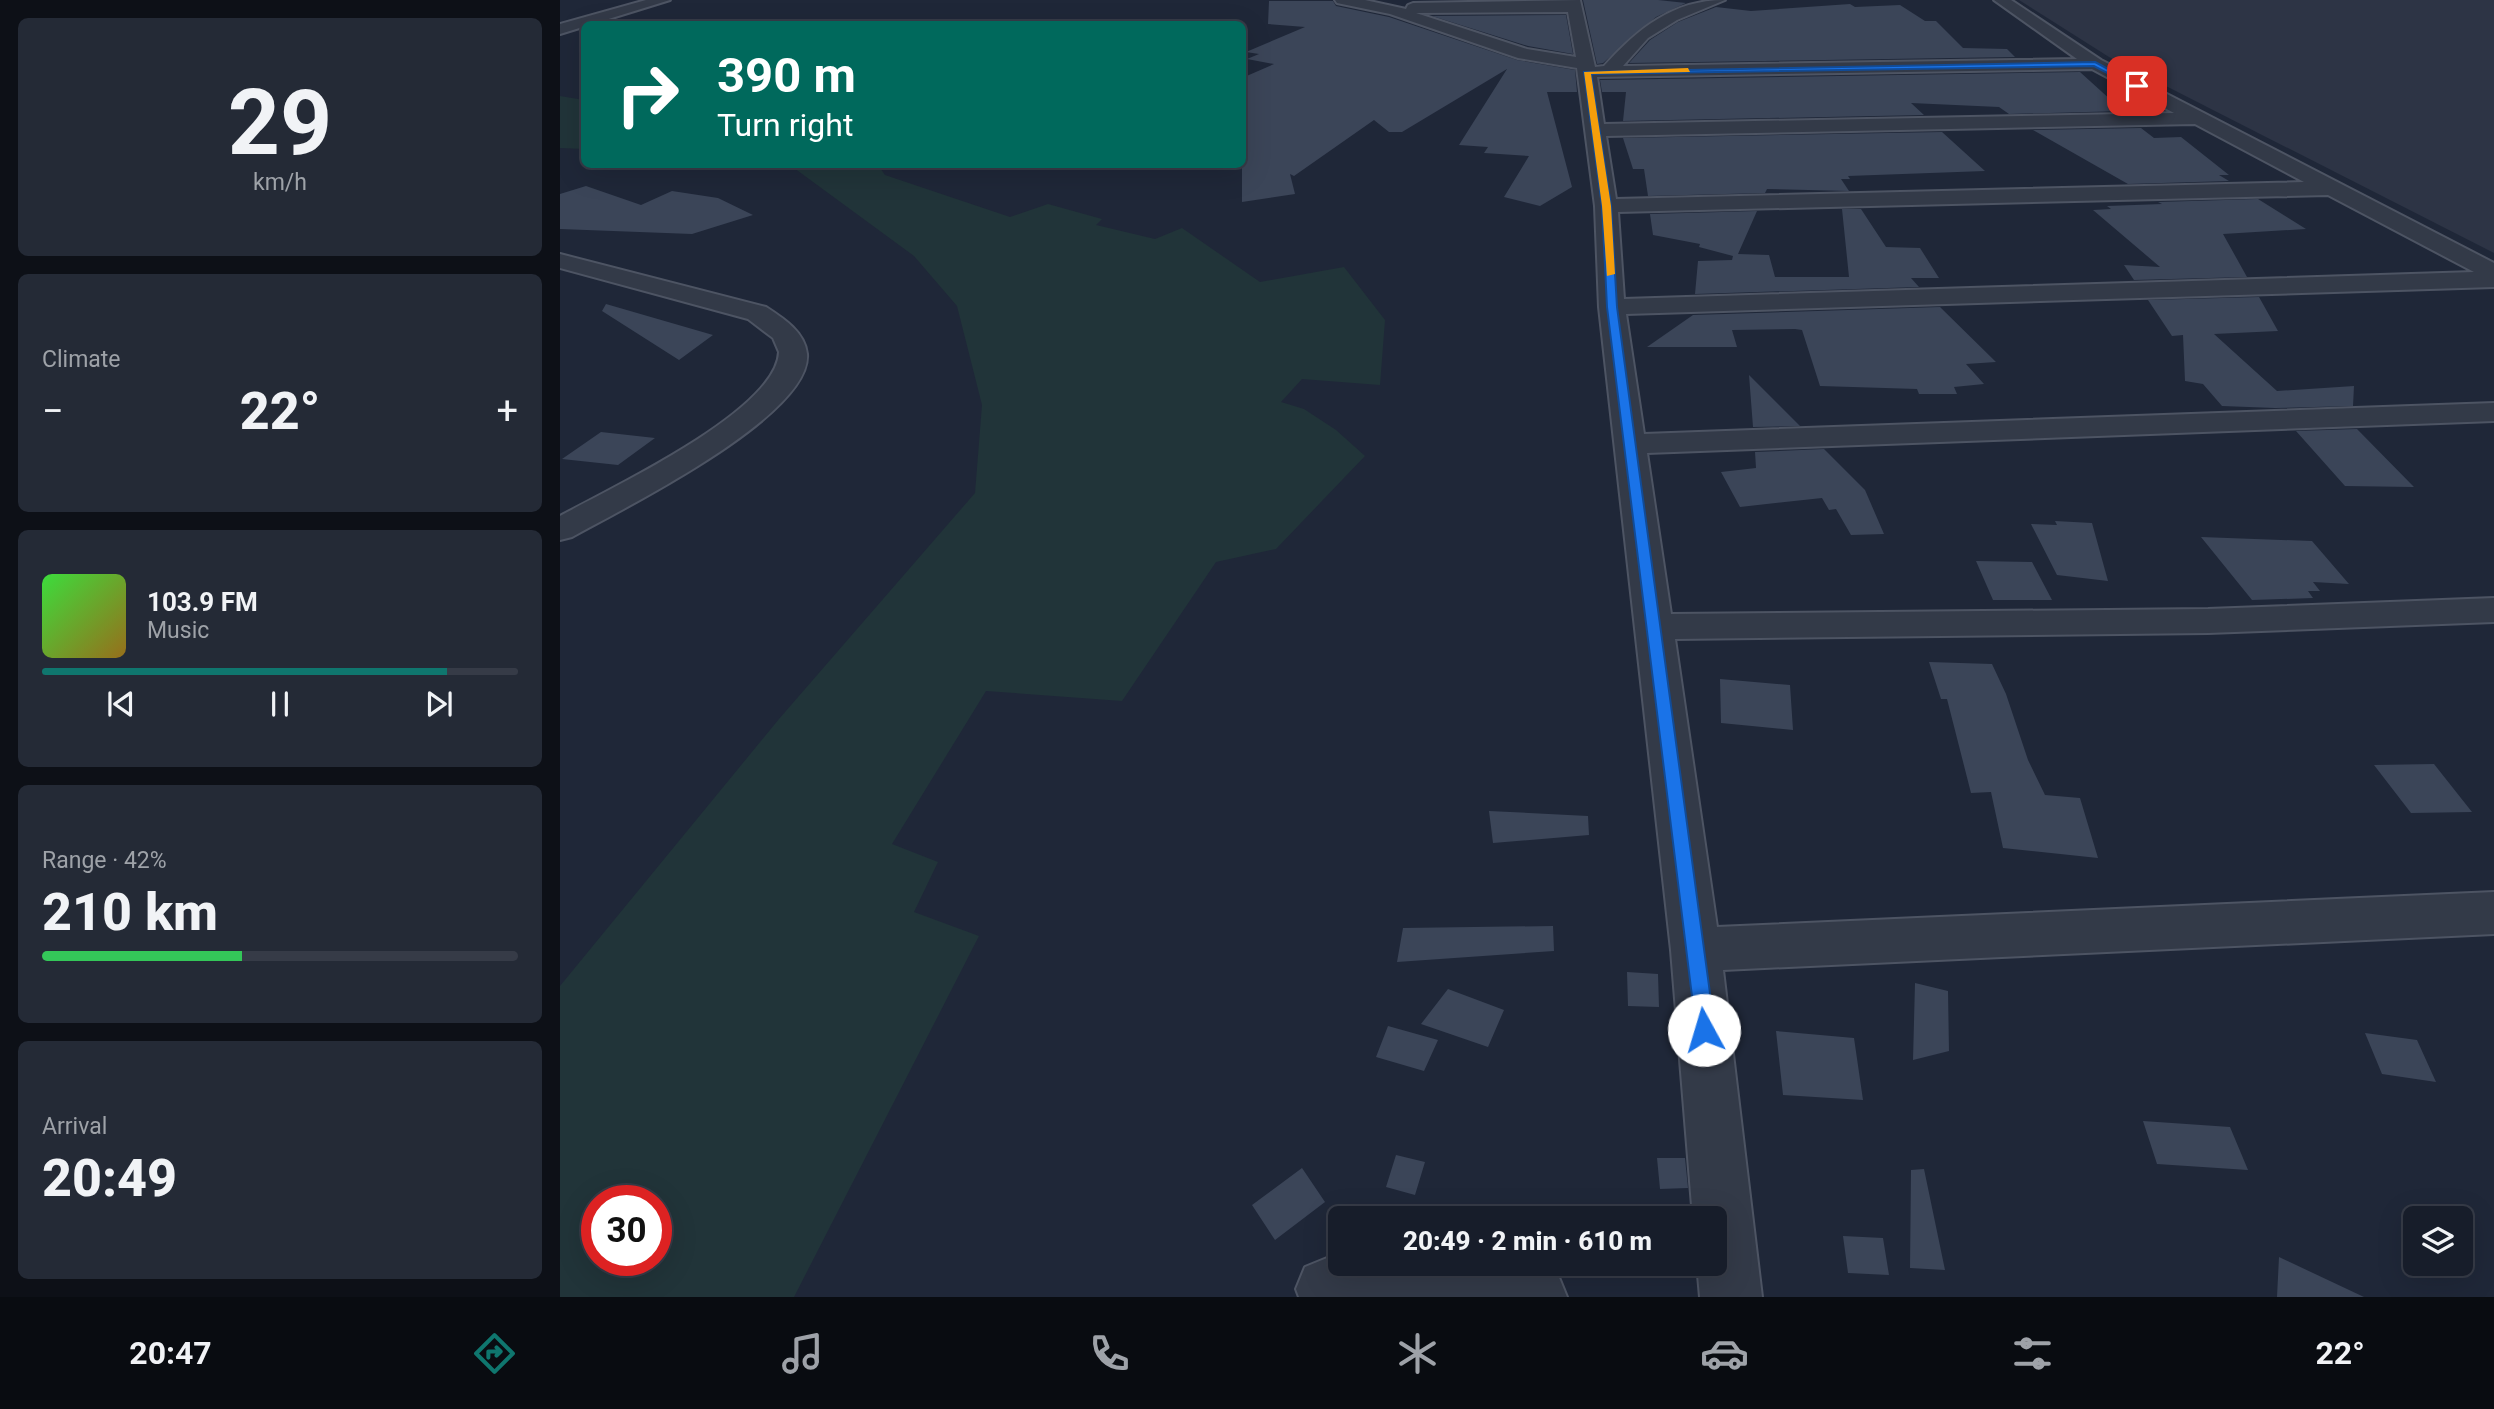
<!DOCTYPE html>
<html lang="en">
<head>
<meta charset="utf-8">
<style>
  body { margin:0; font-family:Roboto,sans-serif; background:#242a36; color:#f1f3f6; height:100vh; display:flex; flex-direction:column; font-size:26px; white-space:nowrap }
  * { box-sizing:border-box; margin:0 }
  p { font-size:23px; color:#9ea2a8 }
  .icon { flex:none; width:38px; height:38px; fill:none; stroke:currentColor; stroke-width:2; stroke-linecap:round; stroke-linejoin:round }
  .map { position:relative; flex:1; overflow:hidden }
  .details { display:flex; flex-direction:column; gap:18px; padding:18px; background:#0d1017; width:560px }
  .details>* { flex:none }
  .guide { position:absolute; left:21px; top:21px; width:665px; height:147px; border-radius:10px; box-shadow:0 7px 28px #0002,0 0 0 2px #363b47; background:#00695c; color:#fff; overflow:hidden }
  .tools { position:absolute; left:1843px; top:1206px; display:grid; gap:14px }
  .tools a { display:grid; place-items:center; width:70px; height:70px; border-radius:10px; background:#171d2a; box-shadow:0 7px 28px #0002,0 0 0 2px #363b47; font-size:35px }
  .speed { position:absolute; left:21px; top:1185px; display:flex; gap:14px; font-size:35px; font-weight:700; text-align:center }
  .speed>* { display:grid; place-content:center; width:91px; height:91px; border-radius:50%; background:#171d2a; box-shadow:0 7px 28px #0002,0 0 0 2px #363b47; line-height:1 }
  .speed .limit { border:10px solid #d22; background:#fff; color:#111 }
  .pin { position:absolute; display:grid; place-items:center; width:60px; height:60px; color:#fff; margin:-30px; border-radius:14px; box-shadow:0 4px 10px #0006 }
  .me { position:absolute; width:77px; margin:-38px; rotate:354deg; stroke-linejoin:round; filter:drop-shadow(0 0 5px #0008) }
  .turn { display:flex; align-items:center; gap:24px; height:147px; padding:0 21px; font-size:32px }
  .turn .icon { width:91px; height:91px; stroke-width:2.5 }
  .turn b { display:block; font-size:49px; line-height:60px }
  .big { font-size:52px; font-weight:800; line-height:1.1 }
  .details .card { flex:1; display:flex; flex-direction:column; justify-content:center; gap:10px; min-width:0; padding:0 24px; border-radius:10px; background:#242a36 }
  .details .dial { align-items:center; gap:0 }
  .dial b { font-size:91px; line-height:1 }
  .song { display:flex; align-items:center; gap:21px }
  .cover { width:84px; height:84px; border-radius:10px; background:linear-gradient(135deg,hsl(120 70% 55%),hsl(40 70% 35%)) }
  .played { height:7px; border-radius:4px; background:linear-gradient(90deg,#0f766e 85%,#363b47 85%) }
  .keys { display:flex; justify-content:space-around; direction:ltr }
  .heat { display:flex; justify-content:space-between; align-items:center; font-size:38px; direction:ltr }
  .charge { height:10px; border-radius:5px; background:linear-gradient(90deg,#34c759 42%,#363b47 0) }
  .trip { position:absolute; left:768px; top:1206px; width:399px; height:70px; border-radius:10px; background:#171d2a; box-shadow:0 7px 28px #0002,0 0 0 2px #363b47; font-weight:800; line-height:70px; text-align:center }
  .menu { display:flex; height:112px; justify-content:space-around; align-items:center; background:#090c11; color:#9ea2a8 }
  .menu .icon { width:49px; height:49px }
  .menu .active { color:#0f766e }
  .menu b { font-size:32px; color:#f1f3f6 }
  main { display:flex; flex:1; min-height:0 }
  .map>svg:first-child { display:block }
</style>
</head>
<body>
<main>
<section class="details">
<div class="card dial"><b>29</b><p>km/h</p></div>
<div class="card"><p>Climate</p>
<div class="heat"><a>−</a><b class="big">22°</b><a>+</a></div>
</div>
<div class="card">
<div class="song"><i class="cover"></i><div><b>103.9 FM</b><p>Music</p></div></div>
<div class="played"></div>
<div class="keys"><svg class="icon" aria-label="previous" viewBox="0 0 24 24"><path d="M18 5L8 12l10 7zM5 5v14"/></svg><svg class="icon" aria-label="pause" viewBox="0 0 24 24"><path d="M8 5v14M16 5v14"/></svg><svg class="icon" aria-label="next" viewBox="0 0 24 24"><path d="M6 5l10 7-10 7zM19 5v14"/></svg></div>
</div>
<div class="card"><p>Range · 42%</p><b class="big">210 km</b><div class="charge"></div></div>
<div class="card"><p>Arrival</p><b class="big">20:49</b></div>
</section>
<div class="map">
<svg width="1934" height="1297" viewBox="0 0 1934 1297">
  <rect width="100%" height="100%" fill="#1f2738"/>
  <path fill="#2d3445" d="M1459,0h475v253l-385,-196z"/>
  <path fill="#213439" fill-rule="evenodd" d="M0,96l24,4v49l-24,-1z
    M219,165h99l7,10 125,42 38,-13 54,15 -6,6 59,14 27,-11 78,54 84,-15 41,53 -5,65 -78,-6 -21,23 23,7 32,21 29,26 -89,93 -60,13 -94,139 -136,-10 -94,153 46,18 -24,50 65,24 -185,361h-234v-311l219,-267 196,-226 7,-88 -25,-99 -43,-50 -120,-88zM37,1200h59v60h-59z"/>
  <path fill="#3b4558" d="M1023,0h75l28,3 -30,14 -53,46 -6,1z
    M709,1h64l3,5 53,11 128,43 58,10 2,22h-30l25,95 -32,19 -36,-9 25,-41 -45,-3 4,-6 -29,-2 48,-76 -105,63h-13l-15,-12 -80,56 -4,-2 5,20 -53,8v-124l32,-14 -27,-5 12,-5 -13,-2 59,-25 -37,-3z
    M1290,4l5,3 45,-2 25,16h11l27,27 44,1 8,8 -386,6 21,-23 28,-18 38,-15 35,4z
    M1006,15l7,39 -45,-8 -96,-30z
    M1520,72l43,39 -114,3 -10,-7 -88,-4 13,12 -301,6 3,-29h-24l-2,-12z
    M1581,128l13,10 27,-1 48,38h-10l10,6 -101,3 -95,-54z
    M1382,132l43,39 -137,5 2,3h-9l8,12 -82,-2 -2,4 -117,3 -4,-27h-11l-10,-31z
    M26,186l55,19 31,-14 46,7 35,17 -61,19 -132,-5v-35z
    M1698,199l48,30 -83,5 24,43 -113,3 -10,-15 36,2 -67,-57 18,-1 -4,-3 55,-2 -4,-2z
    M1282,209h19l25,38 34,1 19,30h-28l8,9 -224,7 3,-33 34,-1 1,-4 -34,-9 1,-3 -47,-9 -3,-21 107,-3 -19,43 31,1 6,22h74z
    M1699,297l19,34 -64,3 63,57 77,-5 -1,20 -78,2 -53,-2 -19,-22 -18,-3 -2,-46 -11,1 -24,-36z
    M46,304l107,31 -34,25 -77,-49z
    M1380,307l56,55 -30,2 18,20 -30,3 3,7h-38l-2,-5 -97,-3 -18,-56 -7,-1 -63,1 5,17h-90l46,-32z
    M1189,375l51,51 -47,1z
    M1797,429l57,58 -69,-1 -49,-55z
    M41,432l54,6 -37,27 -56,-6z
    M1264,449l41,41 19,44 -33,1 -15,-26 -7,1 -7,-12 -82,9 -19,-35 35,-4 -1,-16z
    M1495,521l37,2 16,58 -51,-6 -26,-51 26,1z
    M1641,537l111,4 37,43 -36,-2 7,9h-12l5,7 -61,2z
    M1416,561l56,1 20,38h-59z
    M1369,662l63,2 14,30 22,66 17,35 35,3 18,60 -95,-10 -12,-56 -20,1 -24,-94h-6z
    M1160,679l70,6 3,45 -72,-7z
    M1874,764l38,48 -61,1 -37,-48z
    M929,811l99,5 1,19 -96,8z
    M993,926l1,25 -157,11 6,-34z
    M1067,972l31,2 1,33 -31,-1z
    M1355,983l33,8 1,60 -36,9z
    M888,989l56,21 -16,37 -67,-23z
    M828,1026l50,14 -14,31 -48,-14z
    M1216,1031l78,7 9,62 -80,-5z
    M1805,1033l52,7 19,42 -54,-8z
    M1583,1121l87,6 18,43 -91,-6z
    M836,1155l29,7 -10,33 -29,-8z
    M1097,1158h28l3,30 -28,1z
    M742,1168l23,34 -50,38 -23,-35z
    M1364,1169l21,101 -35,-2 1,-98z
    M1283,1236l40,2 6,37 -41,-2z
    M1719,1257l85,40h-87z"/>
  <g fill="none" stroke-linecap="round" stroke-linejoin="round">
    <defs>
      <path id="minor" d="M86,0h24l-110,34v-10z
        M775,0h30l41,9 2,-4 5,-2 167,-3 15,67 9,-1c34,-37 68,-66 121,-66l-48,20 -29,18 -25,28 454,-7 -83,-59h17l90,60 393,203v24l-868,27 18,120 850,-31v18l-847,32 24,161 537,-5 286,-11v24l-286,11 -533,6 42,288 777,-35v42l-771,36 39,327h-62l-3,-33h18v-46h-22l-22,-268 -72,-643 -4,-101 -18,-138 -59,-10 -128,-44 -53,-11zM1008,12l8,45 -49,-8 -111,-36zM1532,69l82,44 -570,11 -7,-47zM1635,124l109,58 -688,17 -10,-63zM1768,195l146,77 -850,27 -6,-87z
        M0,254l206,53c17,11 39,25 41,47 5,62 -187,156 -235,183l-12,3v-24c49,-27 217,-105 219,-164l-6,-14 -25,-19 -188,-51z
        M767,1258h13v6l196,2 22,9 9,22h-268l-3,-8 9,-22z"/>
    </defs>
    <use href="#minor" stroke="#4d5463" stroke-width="4"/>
    <use href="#minor" fill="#333a48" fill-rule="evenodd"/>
  </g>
  <path fill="#1a73e8" stroke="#114b97" stroke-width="2" d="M1535,62l45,24 -6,1 -40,-21 -503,8 20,132 6,101 98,723 -3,7 -8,3 -7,-3 -90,-730 -5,-101 -18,-134z"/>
  <path fill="#f59e0b" d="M1128,68l2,4 -99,2 20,132 4,68 -8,2 -5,-70 -18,-134z"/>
</svg>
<div class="tools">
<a><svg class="icon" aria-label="layers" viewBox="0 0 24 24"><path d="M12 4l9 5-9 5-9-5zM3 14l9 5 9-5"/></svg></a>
</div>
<div class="speed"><div class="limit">30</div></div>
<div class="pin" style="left:1577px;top:86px;background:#d93025"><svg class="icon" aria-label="arrive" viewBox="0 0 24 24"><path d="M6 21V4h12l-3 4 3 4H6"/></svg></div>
<svg class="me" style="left:1144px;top:1030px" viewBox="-20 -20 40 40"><circle r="19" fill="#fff"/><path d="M0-13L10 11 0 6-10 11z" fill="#1a73e8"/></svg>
<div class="trip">20:49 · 2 min · 610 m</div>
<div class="guide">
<div class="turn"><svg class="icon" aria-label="right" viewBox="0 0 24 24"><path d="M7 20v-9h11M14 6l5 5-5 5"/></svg><div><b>390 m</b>Turn right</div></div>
</div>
</div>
</main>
<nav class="menu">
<b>20:47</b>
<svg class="icon active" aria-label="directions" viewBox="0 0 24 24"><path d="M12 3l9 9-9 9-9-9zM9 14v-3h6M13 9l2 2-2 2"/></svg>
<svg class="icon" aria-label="music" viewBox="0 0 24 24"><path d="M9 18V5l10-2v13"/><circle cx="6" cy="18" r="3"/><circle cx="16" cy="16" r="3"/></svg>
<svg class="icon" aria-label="phone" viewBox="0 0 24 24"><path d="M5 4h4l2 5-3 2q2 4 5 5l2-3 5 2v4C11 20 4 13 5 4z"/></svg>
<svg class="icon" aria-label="climate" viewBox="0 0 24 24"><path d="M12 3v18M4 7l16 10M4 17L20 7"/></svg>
<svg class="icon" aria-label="car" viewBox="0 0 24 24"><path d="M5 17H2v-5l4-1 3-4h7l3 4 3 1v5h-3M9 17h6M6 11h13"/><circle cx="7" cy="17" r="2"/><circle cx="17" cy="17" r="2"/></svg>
<svg class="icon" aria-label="filters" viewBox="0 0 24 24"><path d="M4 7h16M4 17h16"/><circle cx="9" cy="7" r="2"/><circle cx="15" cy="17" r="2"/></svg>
<b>22°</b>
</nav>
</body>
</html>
